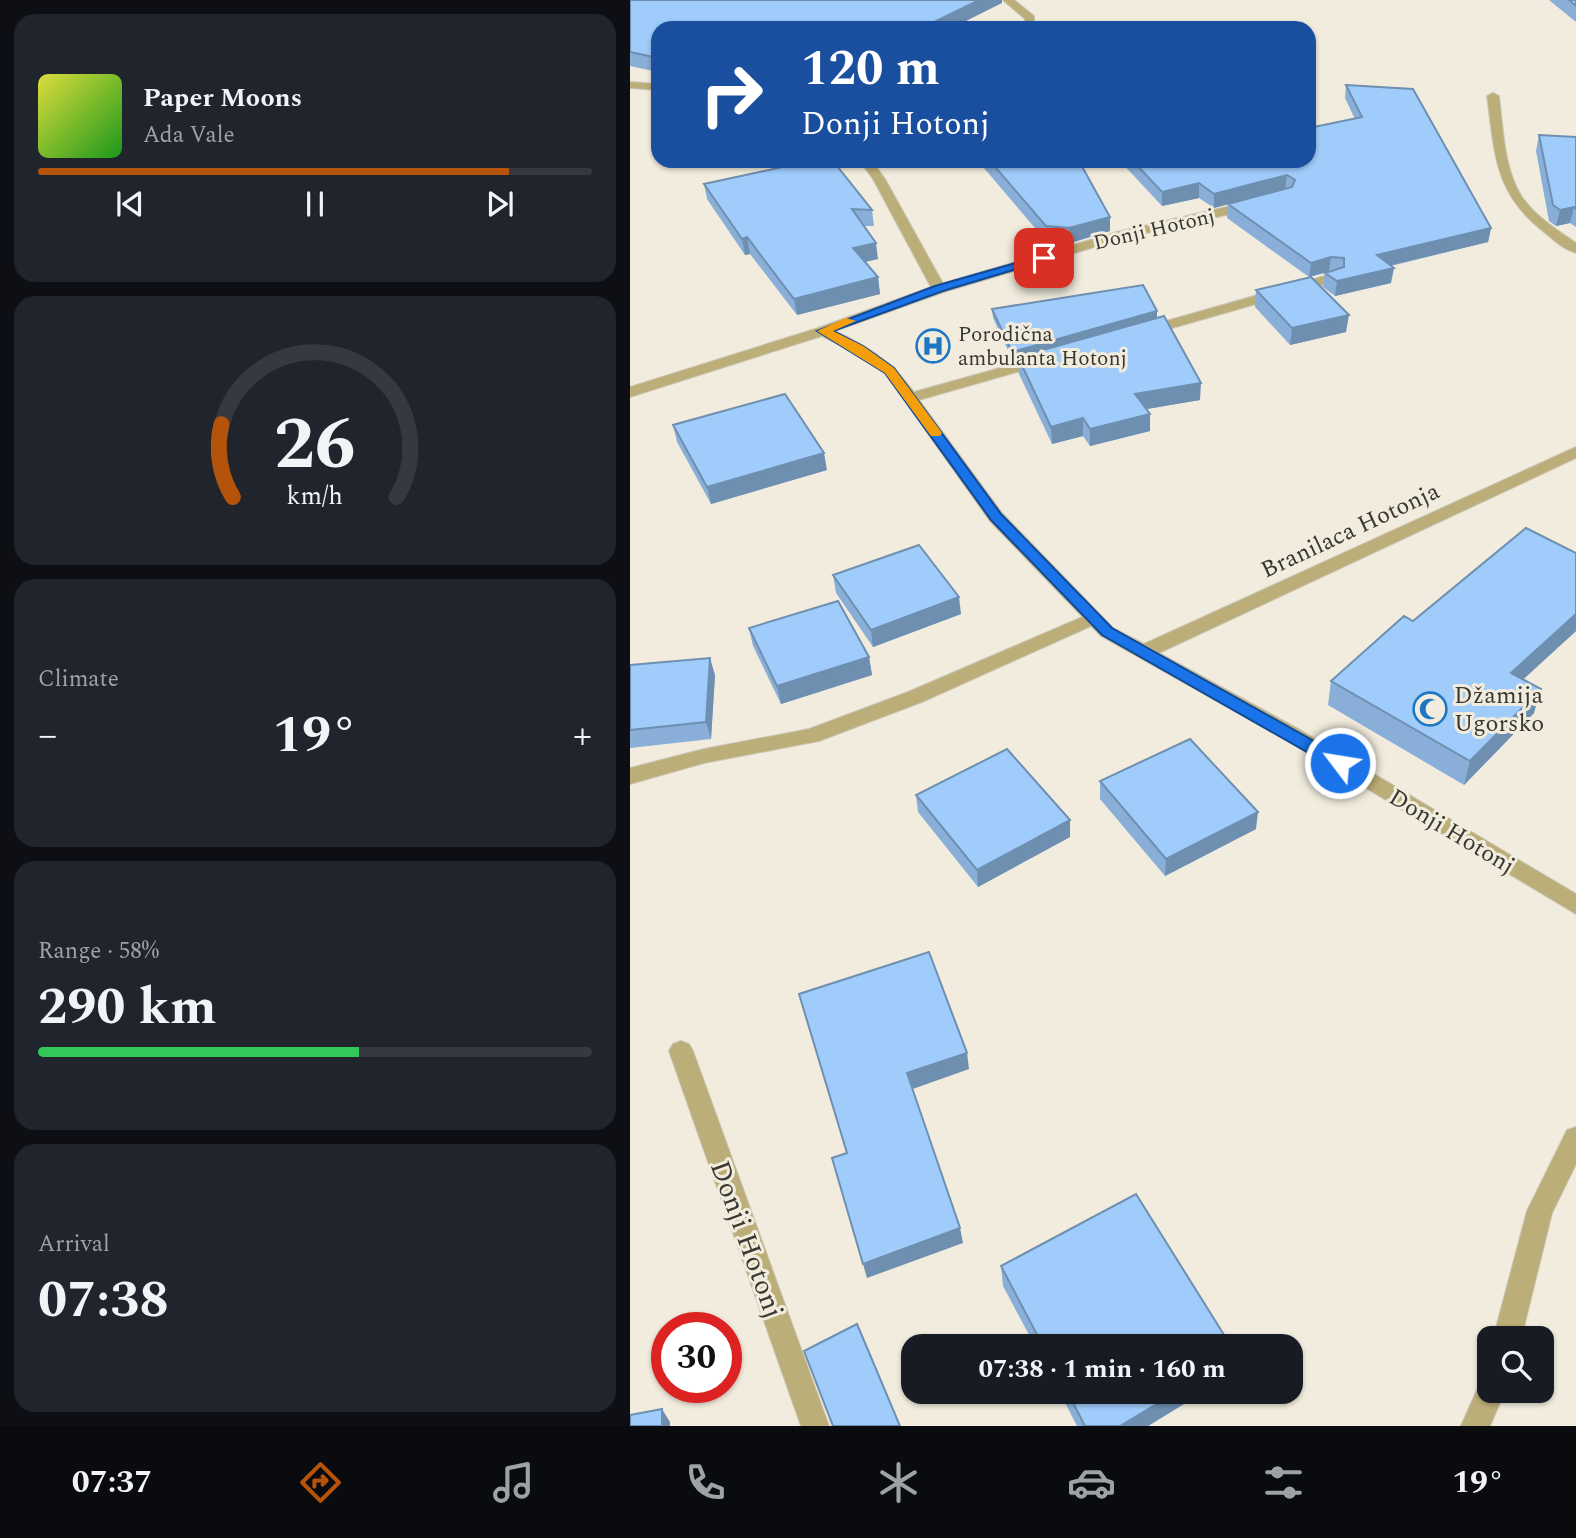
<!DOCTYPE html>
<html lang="en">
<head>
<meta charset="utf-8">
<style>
  body { margin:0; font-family:Spectral,serif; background:#20242c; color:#f1f3f6; height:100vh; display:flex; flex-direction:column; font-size:26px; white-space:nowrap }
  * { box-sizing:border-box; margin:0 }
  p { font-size:23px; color:#9ea1a6 }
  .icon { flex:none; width:38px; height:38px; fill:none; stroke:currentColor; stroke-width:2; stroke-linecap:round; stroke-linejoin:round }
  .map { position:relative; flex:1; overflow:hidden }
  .panel { display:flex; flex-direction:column; gap:14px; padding:14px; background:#0d0f14; width:630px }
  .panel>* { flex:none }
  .hud { position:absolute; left:21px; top:21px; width:665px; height:147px; border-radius:21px; box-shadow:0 2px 5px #0004; background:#1a4fa0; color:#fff; overflow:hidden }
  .controls { position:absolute; left:847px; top:1326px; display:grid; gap:14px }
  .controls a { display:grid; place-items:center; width:77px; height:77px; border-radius:14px; background:#171b24; box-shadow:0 2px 5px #0004; font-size:35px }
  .speed { position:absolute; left:21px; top:1312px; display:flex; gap:14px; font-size:35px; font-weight:700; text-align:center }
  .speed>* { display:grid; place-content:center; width:91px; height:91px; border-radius:50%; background:#171b24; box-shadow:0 2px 5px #0004; line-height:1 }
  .speed .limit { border:10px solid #d22; background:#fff; color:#111 }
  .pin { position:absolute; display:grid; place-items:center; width:60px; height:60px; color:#fff; margin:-30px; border-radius:14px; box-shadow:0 4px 10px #0006 }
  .me { position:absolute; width:77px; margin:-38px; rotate:301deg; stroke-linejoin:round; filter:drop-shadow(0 0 5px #0008) }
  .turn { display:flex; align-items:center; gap:24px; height:147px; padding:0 35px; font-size:32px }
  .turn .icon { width:91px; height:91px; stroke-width:2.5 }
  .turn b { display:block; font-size:49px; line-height:60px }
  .big { font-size:52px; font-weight:700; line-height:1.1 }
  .panel .widget { flex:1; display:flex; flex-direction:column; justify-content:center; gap:10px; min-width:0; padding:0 24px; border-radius:21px; background:#20242c }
  .panel .dial { align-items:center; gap:0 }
  .dial svg { height:182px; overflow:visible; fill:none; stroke:#363941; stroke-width:7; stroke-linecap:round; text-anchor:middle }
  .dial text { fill:#f1f3f6; stroke:none }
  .song { display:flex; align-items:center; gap:21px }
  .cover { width:84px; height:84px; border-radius:10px; background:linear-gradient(135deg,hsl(60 70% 55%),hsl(120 70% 35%)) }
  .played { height:7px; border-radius:4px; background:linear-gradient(90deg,#b45309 85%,#363941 85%) }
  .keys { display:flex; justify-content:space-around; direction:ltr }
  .heat { display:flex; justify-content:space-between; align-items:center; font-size:38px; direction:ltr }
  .charge { height:10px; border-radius:5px; background:linear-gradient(90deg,#34c759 58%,#363941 0) }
  .trip { position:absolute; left:271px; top:1334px; width:402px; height:70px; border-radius:21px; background:#171b24; box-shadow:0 2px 5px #0004; font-weight:700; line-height:70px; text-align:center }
  .menu { display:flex; height:112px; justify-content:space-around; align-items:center; background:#090b0e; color:#9ea1a6 }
  .menu .icon { width:49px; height:49px }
  .menu .selected { color:#b45309 }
  .menu b { font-size:32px; color:#f1f3f6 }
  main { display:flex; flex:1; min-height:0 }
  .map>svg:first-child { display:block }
</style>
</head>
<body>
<main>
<section class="panel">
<div class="widget">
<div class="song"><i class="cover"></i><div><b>Paper Moons</b><p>Ada Vale</p></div></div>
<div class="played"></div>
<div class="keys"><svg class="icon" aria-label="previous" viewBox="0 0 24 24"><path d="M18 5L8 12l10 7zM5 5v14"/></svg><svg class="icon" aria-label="pause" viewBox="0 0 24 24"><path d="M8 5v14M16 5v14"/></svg><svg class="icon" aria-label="next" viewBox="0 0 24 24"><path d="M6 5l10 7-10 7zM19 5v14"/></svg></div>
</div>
<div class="widget dial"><svg viewBox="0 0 100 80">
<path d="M14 69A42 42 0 1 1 86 69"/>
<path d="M14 69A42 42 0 0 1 9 37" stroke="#b45309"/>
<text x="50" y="56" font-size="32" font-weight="700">26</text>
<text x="50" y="72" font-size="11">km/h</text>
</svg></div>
<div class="widget"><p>Climate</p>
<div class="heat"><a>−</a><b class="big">19°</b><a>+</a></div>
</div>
<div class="widget"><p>Range · 58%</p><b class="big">290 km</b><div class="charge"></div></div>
<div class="widget"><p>Arrival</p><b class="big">07:38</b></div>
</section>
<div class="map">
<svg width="946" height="1426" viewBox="0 0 946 1426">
  <rect width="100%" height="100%" fill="#f1ecdd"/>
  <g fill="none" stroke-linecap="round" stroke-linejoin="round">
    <defs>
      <path id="service" d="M230,161h12l13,18 61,110 -2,3 -5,1 -7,-4 -59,-110z
        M464,612l9,6 -3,4 -178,80 -103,39 -115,22 -74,21v-16l74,-19 105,-20 99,-37z"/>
      <path id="minor" d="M373,0h11l20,16v12h-10l1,-9z
        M0,82l28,2v6l-28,-2z
        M863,93l6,3c4,32 5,73 23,101 13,19 35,33 54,46v10c-12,-3 -22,-13 -32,-21 -50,-39 -49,-78 -57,-136z
        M622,201l5,1v6l-132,30 -181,54 -109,39c36,18 55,29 79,61l125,-35h10l2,3 -2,3 -130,37 83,113 111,115 31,16 432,-197v11l-417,195 141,77 276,164v20l-290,-174 -185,-104 -111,-115 -105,-148 -31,-21 -32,-16 -192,61v-10l188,-59 116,-42 183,-54z
        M705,273l7,4 -2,3 -192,55 -5,1 -7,-4 2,-3z
        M51,1041l8,3 4,7 136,375h-28l-132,-375 4,-7z
        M946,1127v37l-24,49 -31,126h-28l34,-128 40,-81z
        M859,1378v13h16l-15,35h-29l20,-45z"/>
    </defs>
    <use href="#service" stroke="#ccc8bb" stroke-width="2"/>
    <use href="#minor" stroke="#ccc8bb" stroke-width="2"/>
    <use href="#service" fill="#bcae78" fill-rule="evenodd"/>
    <use href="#minor" fill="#bcae78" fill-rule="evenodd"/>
  </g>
  <path fill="#89afd8" d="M0,0h372v3l-344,25v44l-28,-6z
    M919,0h27v22z
    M716,85l145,143 -3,14 -97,24v17l-56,13 -12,-9 2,-14 4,-1 -20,5 -82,-59 1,-14 -14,4 -15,-10 -37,8 -42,-45h189l46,-42 -10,-21z
    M909,135l37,2v90l-6,-4 -14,3 -7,-5 -13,-70z
    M348,161h101l31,56v14l-40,12 -24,-2z
    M74,184l168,26 2,16h-10l14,33 -13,3 13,15 2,17 -83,21 -47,-61 -5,1 -38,-56z
    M626,290l90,42 -56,13 -35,-38z
    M362,309l165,9 43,82 -53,9 3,22 -60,15 -7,-10 -31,8 -33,-70 -1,-14 -5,1 -20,-43z
    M43,425l154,45 -116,34 -34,-62z
    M203,575l128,39 -88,33 -37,-54z
    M783,621l163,10 -53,48 11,34 -70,72 -136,-80 3,-24z
    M119,628l120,29 3,18 -91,29 -28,-58z
    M0,665l85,10 -4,64 -81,9z
    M470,781l156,48 -91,47 -65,-77z
    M286,795l154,42 -92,50 -60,-75z
    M371,1266l230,80h-196l-32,-60z
    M429,1391h146l-57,35h-71z"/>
  <path fill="#6f8fb0" d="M349,0h23v3l-50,25h-30z
    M657,175l-2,14 -71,19v-14z
    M569,183v15l-37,8v-14z
    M944,207l-4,16 -14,3 4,-16z
    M480,217v14l-40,12 -1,-15z
    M861,228l-3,14 -113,27 2,-14z
    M117,237l3,17 -5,1 -3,-16z
    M246,243l2,16 -23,5 -2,-16z
    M701,257l-2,14 -20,6 2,-14z
    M764,268l-3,15 -56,13 2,-15z
    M248,277l2,17 -83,21 -3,-16z
    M527,311v9l-139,37v3l-5,1 -1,-9z
    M719,315l-3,17 -56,13 2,-17z
    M571,383l-1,17 -65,11v-17z
    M520,414v17l-60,15v-17z
    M453,418v18l-31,8 -1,-17z
    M194,453l3,17 -116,34 -4,-17z
    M329,597l2,17 -88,33 -2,-17z
    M946,614v17l-72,66 7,-24z
    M239,657l3,18 -91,29 -4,-18z
    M80,658l5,17 -4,64 -5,-17z
    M911,689l-7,24 -70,72 6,-24z
    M628,812l-2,17 -91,47 1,-17z
    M440,820v17l-92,50 -1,-17z
    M337,1053l2,16 -59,21 -3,-17z
    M330,1228l3,15 -96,35 -4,-14z
    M548,1391h27l-57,35h-28z
    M32,1409l8,13v4h-8z"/>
  <path fill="#9fccfb" stroke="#6f8fb0" stroke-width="2" d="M0,0h349l-57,28h-264v30l-28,-6z
    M939,0h7v6z
    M716,85l67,4 78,139 -114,27 17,13 -57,13 -12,-8 19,-6v-9l-13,-1 -20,6 -83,-59 64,-17 3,-7 -8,-5 -73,19 -15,-11 -37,9 -29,-31h176v-33l53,-11z
    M909,135l37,2v72l-2,-2 -14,3 -7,-5z
    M180,161h23l39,49 -20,-1 24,34 -23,5 25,29 -84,22 -47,-62 -5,2 -38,-55z
    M360,161h89l31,56 -41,11 -23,-2z
    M681,277l38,38 -57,13 -36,-38z
    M513,285l14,26 -145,41 -20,-43z
    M534,316l37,67 -66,11 15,20 -60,15 -7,-11 -32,9 -33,-70z
    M155,394l39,59 -117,34 -34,-62z
    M896,528l50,25v61l-65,59 30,16 -71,72 -139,-80 73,-65 9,5z
    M289,545l40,52 -88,33 -38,-55z
    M208,601l31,56 -92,29 -28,-58z
    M80,658l-4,64 -76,8v-65z
    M560,739l68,73 -92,47 -66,-78z
    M377,749l63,71 -93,50 -61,-75z
    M299,952l38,101 -60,20 53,155 -97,36 -31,-106 15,-5 -48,-159z
    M506,1194l95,152h-188l-42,-80z
    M227,1324l43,102h-67l-29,-75z
    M437,1391h111l-58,35h-35z
    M32,1409v17h-32v-11z"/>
  <path fill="#1a73e8" stroke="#114b97" stroke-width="2" d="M414,255l3,1v4l-104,31 -110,40 30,15 31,22 107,146 111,114 234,131 3,4 -3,5h-11l-233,-133 -111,-115 -106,-147 -68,-42 118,-45z"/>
  <path fill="#f59e0b" d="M216,318l10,3 -23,10 30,15 31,22 48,65 -2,3h-9l-46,-63 -68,-42z"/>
  <defs>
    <symbol id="hospital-ring" viewBox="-11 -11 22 22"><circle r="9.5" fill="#f1ecdd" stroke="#1e77c4" stroke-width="1.5"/><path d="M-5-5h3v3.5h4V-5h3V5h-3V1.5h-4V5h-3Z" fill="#1e77c4"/></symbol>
    <symbol id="mosque-ring" viewBox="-11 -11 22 22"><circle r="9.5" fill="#f1ecdd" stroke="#1e77c4" stroke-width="1.5"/><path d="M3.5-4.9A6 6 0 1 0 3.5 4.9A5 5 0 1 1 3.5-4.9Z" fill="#1e77c4"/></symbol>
  </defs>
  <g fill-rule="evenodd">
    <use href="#hospital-ring" x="284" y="327" width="38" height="38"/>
    <use href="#mosque-ring" x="781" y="690" width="38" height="38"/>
  </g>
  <g text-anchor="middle" stroke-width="6" stroke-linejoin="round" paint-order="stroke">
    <g font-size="21" fill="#393831" stroke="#f1ecdd">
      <text transform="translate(524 229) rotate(-13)" y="7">Donji Hotonj</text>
    </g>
    <g font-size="21" fill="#393831" stroke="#f1ecdd" text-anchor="start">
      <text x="328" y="341">Porodična<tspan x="328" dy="24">ambulanta Hotonj</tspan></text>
    </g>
    <g font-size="24" fill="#393831" stroke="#f1ecdd">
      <text transform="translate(720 530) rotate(-25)" y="8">Branilaca Hotonja</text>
      <text transform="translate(822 831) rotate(31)" y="8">Donji Hotonj</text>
    </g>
    <g font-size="24" fill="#393831" stroke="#f1ecdd" text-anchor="start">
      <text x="824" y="703">Džamija<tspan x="824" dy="28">Ugorsko</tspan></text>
    </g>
    <g font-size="28" fill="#393831" stroke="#f1ecdd">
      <text transform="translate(118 1239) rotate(70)" y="10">Donji Hotonj</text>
    </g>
  </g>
</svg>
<div class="controls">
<a><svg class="icon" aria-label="search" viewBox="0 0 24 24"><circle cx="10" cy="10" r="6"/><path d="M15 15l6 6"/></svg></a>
</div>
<div class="speed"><div class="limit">30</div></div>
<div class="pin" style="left:414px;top:258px;background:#d93025"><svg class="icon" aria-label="arrive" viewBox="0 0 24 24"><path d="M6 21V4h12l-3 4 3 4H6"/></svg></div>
<svg class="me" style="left:710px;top:763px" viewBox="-20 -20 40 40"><circle r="17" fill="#1a73e8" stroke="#fff" stroke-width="3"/><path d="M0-11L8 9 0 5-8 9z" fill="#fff"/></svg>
<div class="trip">07:38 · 1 min · 160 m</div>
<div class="hud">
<div class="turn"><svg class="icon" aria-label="right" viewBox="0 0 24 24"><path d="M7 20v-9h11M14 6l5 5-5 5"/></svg><div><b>120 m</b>Donji Hotonj</div></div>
</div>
</div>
</main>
<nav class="menu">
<b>07:37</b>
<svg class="icon selected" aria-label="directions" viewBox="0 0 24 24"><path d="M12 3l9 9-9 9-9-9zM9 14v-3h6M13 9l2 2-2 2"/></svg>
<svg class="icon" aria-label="music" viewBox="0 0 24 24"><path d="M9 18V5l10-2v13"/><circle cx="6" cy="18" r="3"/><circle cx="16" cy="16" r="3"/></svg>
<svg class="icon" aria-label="phone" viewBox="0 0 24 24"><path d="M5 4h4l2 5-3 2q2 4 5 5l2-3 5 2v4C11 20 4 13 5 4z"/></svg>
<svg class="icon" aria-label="climate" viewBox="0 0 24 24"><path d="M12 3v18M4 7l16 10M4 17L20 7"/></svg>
<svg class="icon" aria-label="car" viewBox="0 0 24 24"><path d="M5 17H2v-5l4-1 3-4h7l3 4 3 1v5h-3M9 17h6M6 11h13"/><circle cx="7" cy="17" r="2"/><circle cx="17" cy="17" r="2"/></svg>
<svg class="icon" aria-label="filters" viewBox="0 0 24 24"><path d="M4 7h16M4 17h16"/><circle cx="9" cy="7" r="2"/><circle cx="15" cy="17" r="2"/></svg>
<b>19°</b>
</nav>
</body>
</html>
